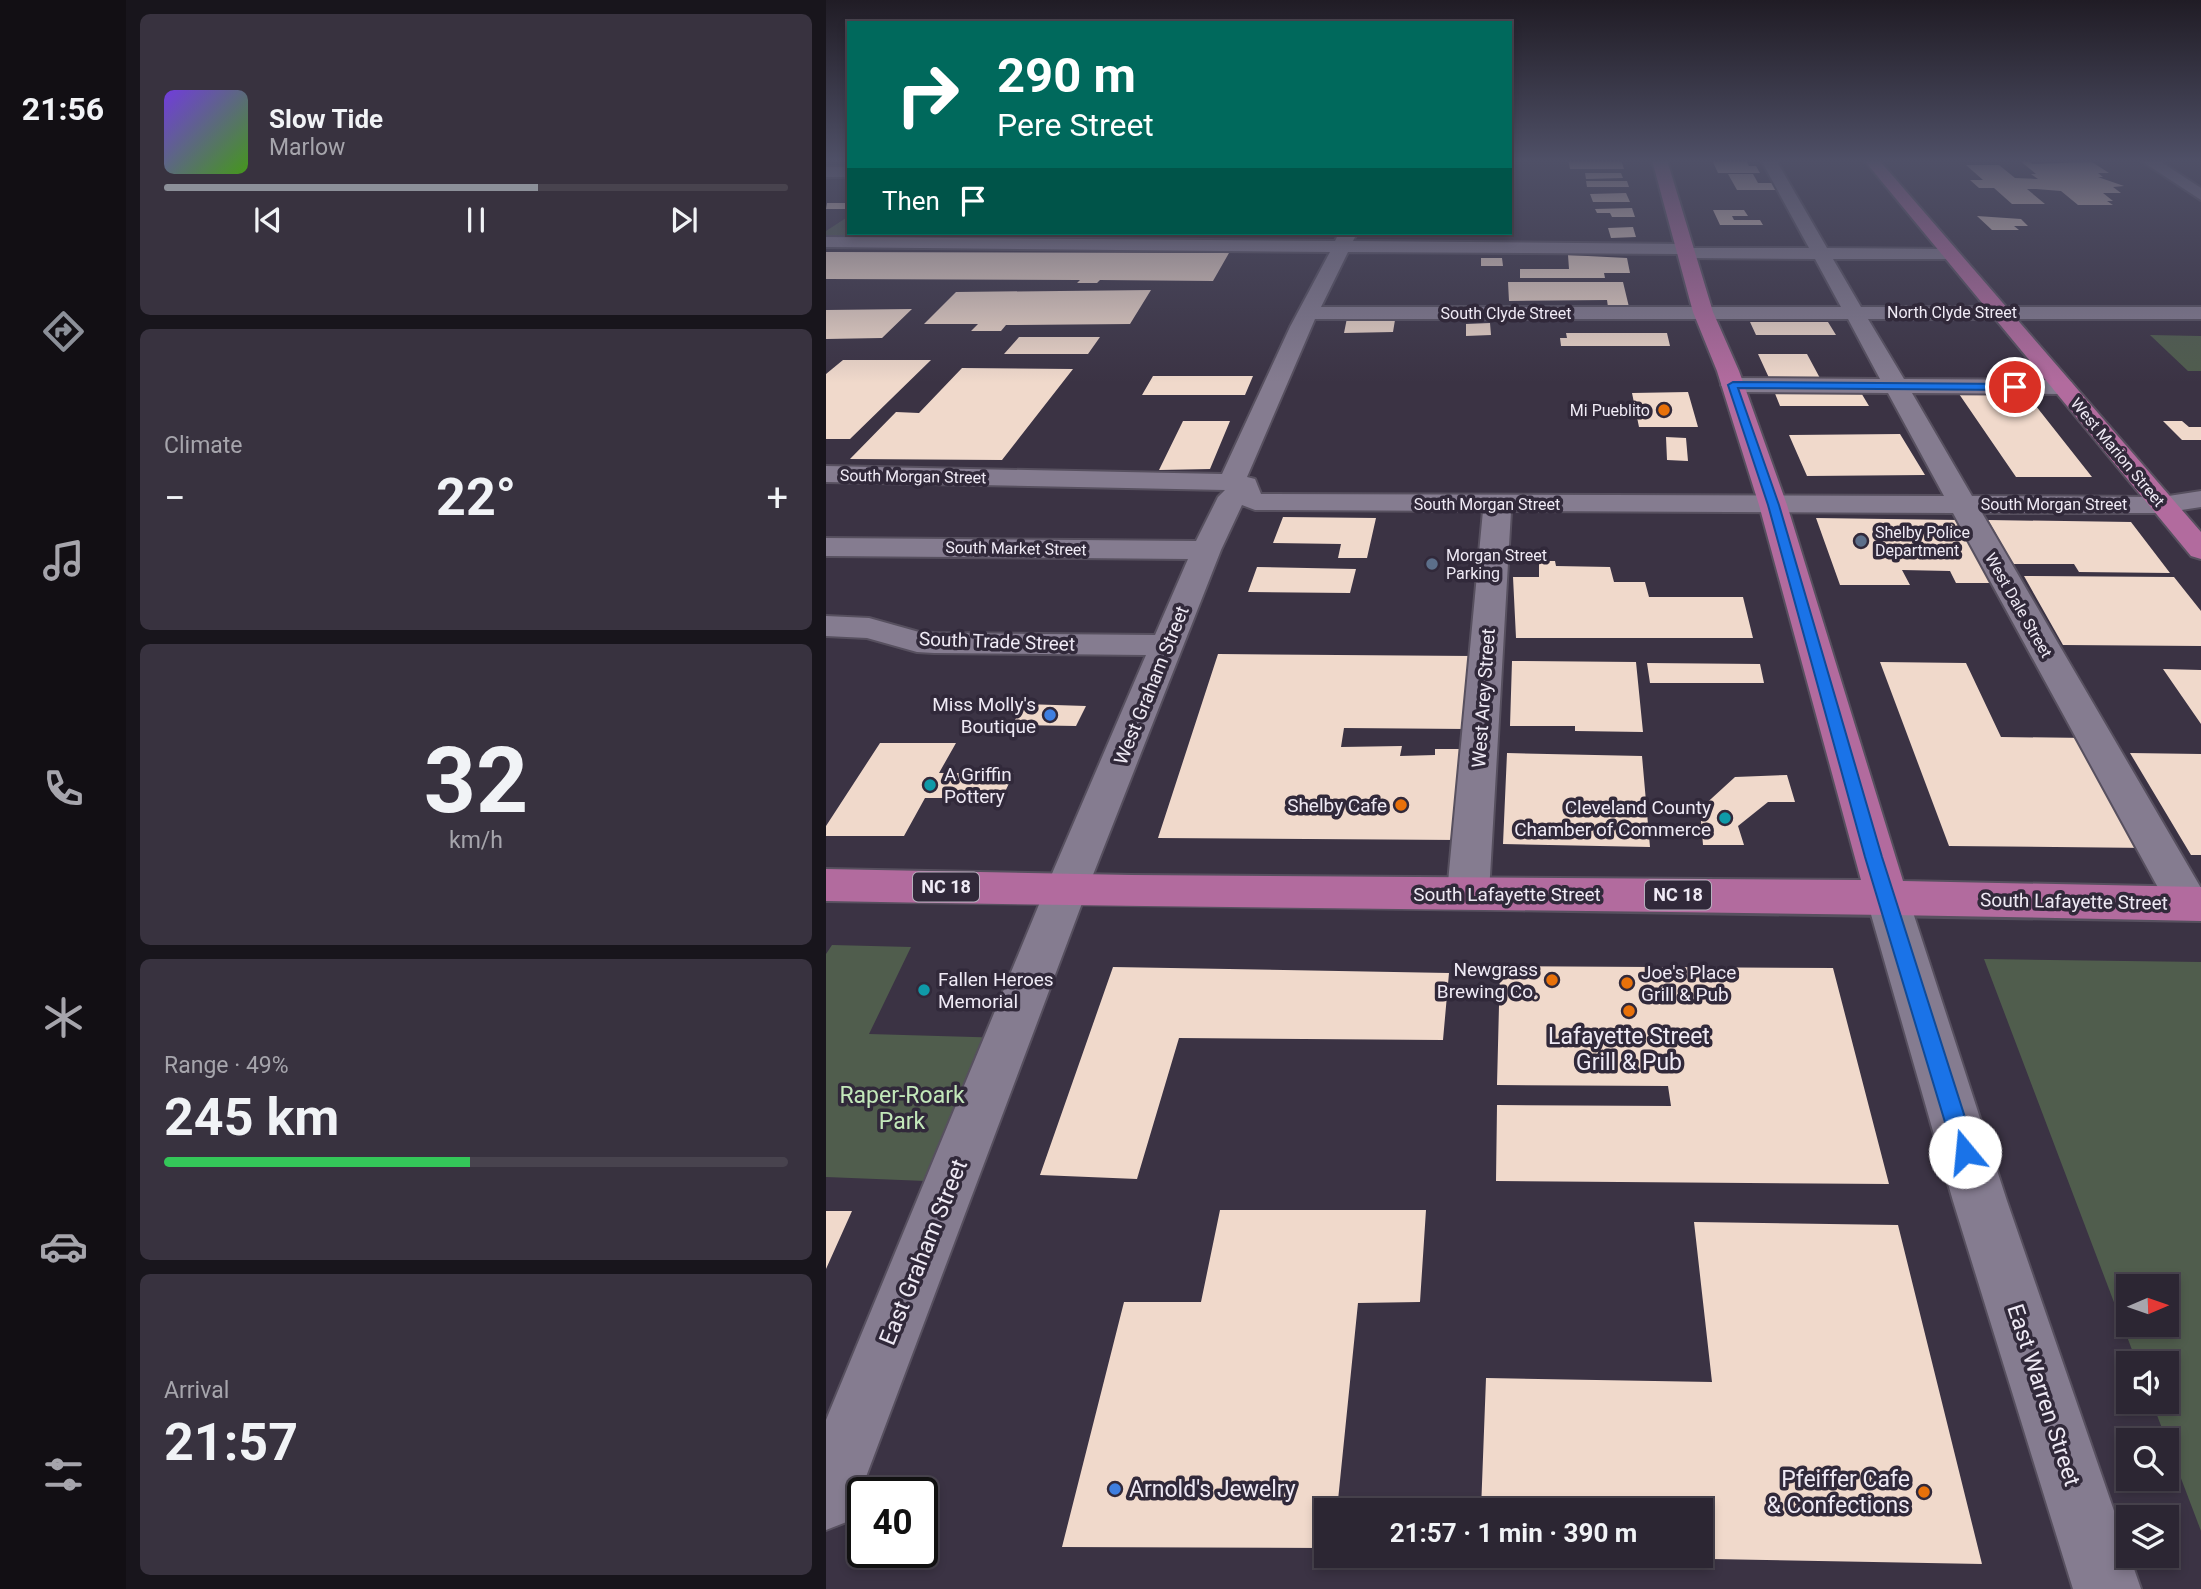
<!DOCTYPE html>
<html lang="en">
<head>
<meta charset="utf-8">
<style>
  body { margin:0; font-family:Roboto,sans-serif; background:#38323f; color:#f1f3f6; height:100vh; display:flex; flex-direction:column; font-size:26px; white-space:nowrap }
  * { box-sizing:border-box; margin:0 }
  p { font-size:23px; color:#a6a5ac }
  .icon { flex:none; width:38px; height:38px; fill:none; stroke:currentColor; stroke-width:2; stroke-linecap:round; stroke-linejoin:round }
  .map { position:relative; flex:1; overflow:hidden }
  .side { display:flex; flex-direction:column; gap:14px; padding:14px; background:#18151c; width:700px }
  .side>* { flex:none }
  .banner { position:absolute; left:21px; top:21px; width:665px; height:214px; border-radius:0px; box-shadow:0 4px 10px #0003,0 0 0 2px #48434e; background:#00695c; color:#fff; overflow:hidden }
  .needle { width:46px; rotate:88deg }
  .controls { position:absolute; left:1290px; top:1274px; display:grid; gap:14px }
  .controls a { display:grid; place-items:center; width:63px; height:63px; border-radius:0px; background:#2c2633; box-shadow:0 4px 10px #0003,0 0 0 2px #48434e; font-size:35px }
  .speed { position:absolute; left:21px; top:1477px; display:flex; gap:14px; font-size:35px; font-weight:700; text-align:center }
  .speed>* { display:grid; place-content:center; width:91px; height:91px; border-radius:50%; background:#2c2633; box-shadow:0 4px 10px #0003,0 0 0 2px #48434e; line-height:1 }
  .speed .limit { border:4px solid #111; border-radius:10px; background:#fff; color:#111 }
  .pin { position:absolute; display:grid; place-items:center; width:60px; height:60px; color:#fff; margin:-30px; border:4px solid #fff; border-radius:50%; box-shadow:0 2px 7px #0007 }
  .me { position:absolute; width:77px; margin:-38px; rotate:343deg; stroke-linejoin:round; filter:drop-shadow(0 0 5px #0008) }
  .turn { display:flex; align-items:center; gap:24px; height:147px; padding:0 35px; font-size:32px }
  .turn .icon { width:91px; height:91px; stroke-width:2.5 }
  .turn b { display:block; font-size:49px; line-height:60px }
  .then { display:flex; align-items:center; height:66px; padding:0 35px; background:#0003; gap:14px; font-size:26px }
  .big { font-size:52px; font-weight:700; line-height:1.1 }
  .side .widget { flex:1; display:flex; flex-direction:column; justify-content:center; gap:10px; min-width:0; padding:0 24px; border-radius:10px; background:#38323f }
  .side .dial { align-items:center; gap:0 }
  .dial b { font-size:91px; line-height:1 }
  .song { display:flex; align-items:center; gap:21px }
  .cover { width:84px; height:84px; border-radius:10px; background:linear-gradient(135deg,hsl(260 70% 55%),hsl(100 70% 35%)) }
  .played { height:7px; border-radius:4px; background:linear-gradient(90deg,#8c9099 60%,#48434e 60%) }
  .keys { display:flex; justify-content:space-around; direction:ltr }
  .heat { display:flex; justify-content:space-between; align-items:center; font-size:38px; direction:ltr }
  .charge { height:10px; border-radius:5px; background:linear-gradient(90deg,#34c759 49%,#48434e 0) }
  .trip { position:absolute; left:488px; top:1498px; width:399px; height:70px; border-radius:0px; background:#2c2633; box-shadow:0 4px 10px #0003,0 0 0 2px #48434e; font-weight:700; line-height:70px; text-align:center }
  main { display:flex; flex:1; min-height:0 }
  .tab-bar { display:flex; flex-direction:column; width:126px; justify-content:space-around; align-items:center; background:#120f14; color:#a6a5ac }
  .tab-bar .icon { width:49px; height:49px }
  .tab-bar .on { color:#8c9099 }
  .tab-bar b { font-size:32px; color:#f1f3f6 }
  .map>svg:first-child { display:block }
</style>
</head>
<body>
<main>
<nav class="tab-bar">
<b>21:56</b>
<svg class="icon on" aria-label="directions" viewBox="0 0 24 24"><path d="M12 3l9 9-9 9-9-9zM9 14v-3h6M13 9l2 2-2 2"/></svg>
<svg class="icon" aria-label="music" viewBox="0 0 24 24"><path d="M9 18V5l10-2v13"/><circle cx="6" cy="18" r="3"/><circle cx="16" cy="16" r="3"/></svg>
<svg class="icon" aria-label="phone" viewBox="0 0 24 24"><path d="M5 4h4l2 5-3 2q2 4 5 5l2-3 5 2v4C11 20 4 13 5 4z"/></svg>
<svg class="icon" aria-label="climate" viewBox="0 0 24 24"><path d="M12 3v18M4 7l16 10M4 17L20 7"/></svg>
<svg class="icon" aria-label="car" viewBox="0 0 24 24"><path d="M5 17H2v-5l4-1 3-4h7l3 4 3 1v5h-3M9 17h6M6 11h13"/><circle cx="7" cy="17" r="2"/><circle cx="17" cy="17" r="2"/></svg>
<svg class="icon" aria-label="filters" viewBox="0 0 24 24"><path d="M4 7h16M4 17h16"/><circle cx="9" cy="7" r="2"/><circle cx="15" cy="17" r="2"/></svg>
</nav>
<section class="side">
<div class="widget">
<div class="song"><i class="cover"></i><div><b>Slow Tide</b><p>Marlow</p></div></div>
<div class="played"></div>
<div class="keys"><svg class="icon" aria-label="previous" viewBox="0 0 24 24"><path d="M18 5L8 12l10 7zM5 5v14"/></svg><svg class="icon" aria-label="pause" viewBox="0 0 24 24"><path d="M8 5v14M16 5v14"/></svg><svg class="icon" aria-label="next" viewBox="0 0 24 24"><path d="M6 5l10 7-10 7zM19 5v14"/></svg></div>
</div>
<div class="widget"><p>Climate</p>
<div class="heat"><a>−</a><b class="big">22°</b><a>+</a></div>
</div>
<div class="widget dial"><b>32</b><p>km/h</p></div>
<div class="widget"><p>Range · 49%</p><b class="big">245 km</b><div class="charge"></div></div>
<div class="widget"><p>Arrival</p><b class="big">21:57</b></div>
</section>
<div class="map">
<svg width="1375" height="1589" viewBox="0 0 1375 1589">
  <rect width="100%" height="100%" fill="#3b3344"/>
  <path fill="#505d4d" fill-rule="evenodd" d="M23,216v17h47l-12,10 -58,-1v-11z
    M1324,335l51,1v35h-13z
    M6,945l79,2 -42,87 139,4 -57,144 -125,-5v-223z
    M1158,959l217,3v569l-49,-129h14v-39h-29zM1302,1286h38v39h-38z"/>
  <path fill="#f0d9cb" d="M742,160h53l3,9h-54z
    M886,160h34l3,6h7l4,7h-42z
    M1193,160h9l4,4 60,-2 17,11h-11l5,4h-5l26,9 -11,1 8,6h-18l10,8h-6l6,4h-35l-17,-14 -25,-2h-9l18,15h-33l-18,-16h-15l-9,-8h13l-17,-15h33l16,13 23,1 -7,-5h5z
    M759,173h36l2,5 -37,1z
    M902,174h25l5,9h15l4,7h-40z
    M760,181h41l2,6h-42z
    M800,193l4,9h-37l-3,-8z
    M23,203l-3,6h-20l1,-6z
    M806,208l3,9h-23l-2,-4h-13l-2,-4z
    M887,210h31l4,6h-16l2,4h26l3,5h-43z
    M1151,216l44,3 7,7h-14l5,4h-27z
    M807,227l3,10 -25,1 -3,-10z
    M0,252l403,1 -16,28 -113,-1 -3,3h-20l3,-3 -251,-1h-3z
    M742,255l59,3 3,15h-26l1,5h-85v-9h49z
    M655,258h21l1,8h-22z
    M682,282h115l6,25h-21l-1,-7 -98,1z
    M325,290l-21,34 -124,1 -5,6h-30l7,-7h-54l32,-32z
    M86,309l-30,29 -56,1v-29z
    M534,317v3h35l-2,12 -49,1 3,-15z
    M924,322h78l8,13h-80z
    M664,323l1,12 -25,1v-12z
    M740,333h101l3,13h-109l-1,-8h7z
    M193,337h81l-12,17h-84z
    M932,354h49l14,26h-51z
    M17,360h88l-81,79h-24v-65z
    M136,368l111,1 -71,91 -152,-1 46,-47 23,1z
    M327,376h100l-8,19h-103z
    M948,391h86l9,15h-89z
    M1131,391h67l68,86h-76z
    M862,392l10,35h-59l-7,-34z
    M357,421h47l-20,48 -51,1z
    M1337,421h19l7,6h12v13h-19z
    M1074,434l25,41 -118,1 -18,-41z
    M840,437l20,1 2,23 -21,-1z
    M457,517l93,1 -9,40h-29l3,-14 -68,-1z
    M990,518l142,2 35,63h-37l-6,-12 -48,-1 8,15h-70z
    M1162,520l143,2 39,51 -91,-1 -5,-8h-61z
    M713,561h16l1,5 54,1 4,15h31l4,15h94l10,41h-237l-3,-61h26z
    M431,567l99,2 -6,24 -102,-1z
    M1198,576l150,1 27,34v35l-138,-1z
    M392,654l255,2 -7,73 -122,-1 -3,19 61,-1 -2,10 35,-1v-6h31l-7,91 -301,-2z
    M686,661l124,1 7,70 -68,-1v-5h-65z
    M1054,662l86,1 35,74 87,1 62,110 -201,-2z
    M821,663l113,1 4,19h-114z
    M1337,669l38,1v54z
    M198,704l62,2 -10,20 -64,-1z
    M54,743h76l-17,30h75l-12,25h-77l-21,38h-78v-10z
    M681,753l135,3 8,91 -147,-3z
    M1304,753l71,1v101h-10z
    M961,775l8,27h-27l-30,24 6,19h-41l-3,-36 35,-32z
    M674,966l333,2 56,216 -393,-3 1,-76 174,1 -3,-20 -171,-1z
    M287,967l336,6 -6,67 -264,-2 -42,141 -97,-4z
    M394,1210h206l-6,92 -62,1 -21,207h-11v38l-264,-1 62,-245h77z
    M0,1211h26l-26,58z
    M868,1222l204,3 84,339 -327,-6v-2h46v-46h-220l5,-132 226,4z"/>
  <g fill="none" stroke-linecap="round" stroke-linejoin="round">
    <defs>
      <path id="minor" d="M935,160h15l51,88 123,1 9,5 -9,5h-117l28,48h340v12h-333l36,60 159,1 8,2 4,5 -4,5 -8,2 -151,-1 60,103 190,1 39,-6v16l-39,6h-180l219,375v27l-13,5 -15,-5 -220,-402 -442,-2 -22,382 -6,12 -15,4 -15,-4 -6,-12 36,-382 -228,-1 -13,-5 -21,45 -134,340 -229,608 -9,23 -23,9v-110l219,-530 101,-235 -212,-2 -17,-1 -50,-14 -41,-2v-20l43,2 50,14 15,1 221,2 33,-76 -362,-3v-18l370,3 22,-44 7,-7 -399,-8v-16l396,8 68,-147 40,-75 -504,-5v-10l509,4 4,-8h18l-4,8 332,3 8,4h116zM522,252l330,2 8,4 129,1 26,48h-520zM489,319h533l32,60 -147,-1 -8,2 -4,5 4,5 8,2 155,1 56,103 -683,-2 -6,-15 -8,-2z
        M1314,160h18l43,28v12z
        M0,167h23v10h-23z
        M1061,881l15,4 6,12 99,304 134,388h-68l-120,-388 -87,-304 6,-12z"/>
      <path id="major" d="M826,160h15l46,152 26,59 48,134 116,376 298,6v34c-458,-11 -917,-11 -1375,-20v-32l306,6 729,5 -102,-375 -42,-134 -24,-59z
        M1038,160h15l322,372v27l-10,-3z"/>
    </defs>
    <use href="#minor" stroke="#57505f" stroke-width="4"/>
    <use href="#major" stroke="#57505f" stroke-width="4"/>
    <use href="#minor" fill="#857c90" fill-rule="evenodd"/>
    <use href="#major" fill="#b26b9e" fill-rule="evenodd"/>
  </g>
  <linearGradient id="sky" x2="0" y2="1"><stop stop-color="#201c25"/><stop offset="0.42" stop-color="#4f5067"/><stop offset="1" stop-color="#4f5067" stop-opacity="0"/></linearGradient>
  <rect width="1375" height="383" fill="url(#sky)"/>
  <path fill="#1a73e8" stroke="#114b97" stroke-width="2" d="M907,382l282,2 5,3 -5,3 -277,-2 41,117 103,352 94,295 -4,7 -7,3 -8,-3 -3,-7 -89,-295 -97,-352 -40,-120z"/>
  <g fill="#e8710a" stroke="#31293a" stroke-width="2.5">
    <circle cx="838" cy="410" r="7"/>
    <circle cx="575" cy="805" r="7"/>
    <circle cx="726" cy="980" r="7"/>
    <circle cx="801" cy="983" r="7"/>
    <circle cx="803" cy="1011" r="7"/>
    <circle cx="1098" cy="1492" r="7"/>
  </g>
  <g fill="#5c6f8a" stroke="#31293a" stroke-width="2.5">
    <circle cx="1035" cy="541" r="7"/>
    <circle cx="606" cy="564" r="7"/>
  </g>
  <g fill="#3f7fe0" stroke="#31293a" stroke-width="2.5">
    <circle cx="224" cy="715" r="7"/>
    <circle cx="289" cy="1489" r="7"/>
  </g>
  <g fill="#0f9aa8" stroke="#31293a" stroke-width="2.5">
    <circle cx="104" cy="785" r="7"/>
    <circle cx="899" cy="818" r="7"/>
    <circle cx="98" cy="990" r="7"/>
  </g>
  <g text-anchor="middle" stroke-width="7" stroke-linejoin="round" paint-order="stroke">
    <g font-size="16" fill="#efeaf5" stroke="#31293a">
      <text x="1126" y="318">North Clyde Street</text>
      <text x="680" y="319">South Clyde Street</text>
      <text transform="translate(1292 452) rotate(50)" y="6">West Marion Street</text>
      <text transform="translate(87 476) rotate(1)" y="6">South Morgan Street</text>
      <text x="661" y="510">South Morgan Street</text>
      <text x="1228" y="510">South Morgan Street</text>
      <text transform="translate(190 548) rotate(1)" y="6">South Market Street</text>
      <text transform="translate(1193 605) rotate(60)" y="6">West Dale Street</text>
    </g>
    <g font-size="16" fill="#efeaf5" stroke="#31293a" text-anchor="start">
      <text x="824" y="416" text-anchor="end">Mi Pueblito</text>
      <text x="1049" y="538">Shelby Police<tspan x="1049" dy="18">Department</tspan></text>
      <text x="620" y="561">Morgan Street<tspan x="620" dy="18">Parking</tspan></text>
    </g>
    <g fill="#31293a" stroke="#b6b0bd" stroke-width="2">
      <rect x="87" y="872.5" width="66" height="29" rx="5"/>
      <rect x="819" y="880.5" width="66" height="29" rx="5"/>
    </g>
    <g font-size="18" font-weight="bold" fill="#efeaf5">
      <text x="120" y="893">NC 18</text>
      <text x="852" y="901">NC 18</text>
    </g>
    <g font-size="19" fill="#efeaf5" stroke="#31293a">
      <text transform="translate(171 641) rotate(2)" y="7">South Trade Street</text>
      <text transform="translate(325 685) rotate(-68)" y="7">West Graham Street</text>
      <text transform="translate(657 698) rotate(-86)" y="7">West Arey Street</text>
      <text x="681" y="901">South Lafayette Street</text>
      <text transform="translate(1248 901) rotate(1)" y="7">South Lafayette Street</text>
    </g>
    <g font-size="19" fill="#efeaf5" stroke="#31293a" text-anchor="end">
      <text x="210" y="711">Miss Molly's<tspan x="210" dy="22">Boutique</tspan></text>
      <text x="118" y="781" text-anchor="start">A Griffin<tspan x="118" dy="22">Pottery</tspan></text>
      <text x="561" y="812">Shelby Cafe</text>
      <text x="885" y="814">Cleveland County<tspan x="885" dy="22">Chamber of Commerce</tspan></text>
      <text x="712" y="976">Newgrass<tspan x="712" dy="22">Brewing Co.</tspan></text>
      <text x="815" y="979" text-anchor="start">Joe's Place<tspan x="815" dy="22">Grill &amp; Pub</tspan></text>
      <text x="112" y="986" text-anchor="start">Fallen Heroes<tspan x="112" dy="22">Memorial</tspan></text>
    </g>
    <g font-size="23" fill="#efeaf5" stroke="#31293a">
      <text x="803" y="1044">Lafayette Street<tspan x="803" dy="26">Grill &amp; Pub</tspan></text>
      <text x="1084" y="1487" text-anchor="end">Pfeiffer Cafe<tspan x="1084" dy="26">&amp; Confections</tspan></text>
      <text x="303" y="1497" text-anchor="start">Arnold's Jewelry</text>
    </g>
    <g font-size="23" fill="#c3e8ba" stroke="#31293a">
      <text x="76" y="1103">Raper-Roark<tspan x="76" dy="26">Park</tspan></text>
    </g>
    <g font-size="23" fill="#efeaf5" stroke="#31293a">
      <text transform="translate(97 1252) rotate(-68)" y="8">East Graham Street</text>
      <text transform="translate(1218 1395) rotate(72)" y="8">East Warren Street</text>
    </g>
  </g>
</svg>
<div class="controls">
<a><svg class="needle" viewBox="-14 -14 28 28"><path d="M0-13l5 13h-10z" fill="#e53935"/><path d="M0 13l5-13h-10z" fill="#a6a5ac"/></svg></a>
<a><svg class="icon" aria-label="sound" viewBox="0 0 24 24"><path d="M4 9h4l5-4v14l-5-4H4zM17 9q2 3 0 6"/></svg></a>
<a><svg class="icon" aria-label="search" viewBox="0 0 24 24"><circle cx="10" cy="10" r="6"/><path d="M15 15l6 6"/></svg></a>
<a><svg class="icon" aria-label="layers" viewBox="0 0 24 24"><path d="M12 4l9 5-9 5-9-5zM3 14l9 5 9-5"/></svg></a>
</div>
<div class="speed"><div class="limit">40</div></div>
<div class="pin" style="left:1189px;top:387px;background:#d93025"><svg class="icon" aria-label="arrive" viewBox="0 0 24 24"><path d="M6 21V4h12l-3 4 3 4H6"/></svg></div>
<svg class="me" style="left:1139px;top:1152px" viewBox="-20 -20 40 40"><circle r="19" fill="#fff"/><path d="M0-13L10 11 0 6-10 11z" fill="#1a73e8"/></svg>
<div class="trip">21:57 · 1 min · 390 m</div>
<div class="banner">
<div class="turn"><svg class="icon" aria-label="right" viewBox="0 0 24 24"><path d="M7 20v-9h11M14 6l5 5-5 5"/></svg><div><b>290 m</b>Pere Street</div></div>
<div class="then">Then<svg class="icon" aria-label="arrive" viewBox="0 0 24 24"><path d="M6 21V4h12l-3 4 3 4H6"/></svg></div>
</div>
</div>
</main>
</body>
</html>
